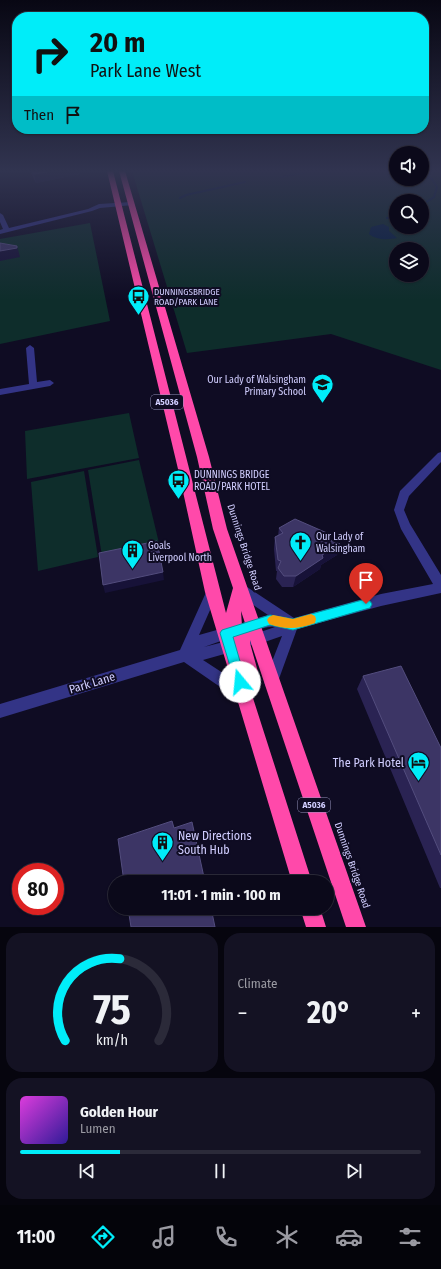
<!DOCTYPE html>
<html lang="en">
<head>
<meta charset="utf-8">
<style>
  body { margin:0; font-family:"Fira Sans Condensed",sans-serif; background:#141223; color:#f1f3f6; height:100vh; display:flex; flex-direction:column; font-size:15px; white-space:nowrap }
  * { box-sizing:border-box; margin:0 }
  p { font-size:13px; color:#9a9aa2 }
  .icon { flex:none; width:22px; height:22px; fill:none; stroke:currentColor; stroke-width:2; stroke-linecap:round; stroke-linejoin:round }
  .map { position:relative; height:927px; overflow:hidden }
  .sheet { display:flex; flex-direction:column; gap:6px; padding:6px; background:#06050e; flex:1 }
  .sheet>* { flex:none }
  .top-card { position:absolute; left:12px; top:12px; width:417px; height:122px; border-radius:16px; box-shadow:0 1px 3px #0004,0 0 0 1px #2b2a39; background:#00edf9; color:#111; overflow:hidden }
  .tools { position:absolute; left:389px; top:146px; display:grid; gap:8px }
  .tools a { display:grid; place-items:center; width:40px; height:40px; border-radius:50%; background:#0b091a; box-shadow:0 1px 3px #0004,0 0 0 1px #2b2a39; font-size:20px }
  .speed { position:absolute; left:12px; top:863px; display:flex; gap:8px; font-size:20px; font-weight:700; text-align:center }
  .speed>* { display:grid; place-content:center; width:52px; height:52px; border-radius:50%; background:#0b091a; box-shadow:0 1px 3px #0004,0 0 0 1px #2b2a39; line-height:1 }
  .speed .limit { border:6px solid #d22; background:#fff; color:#111 }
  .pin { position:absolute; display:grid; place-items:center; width:34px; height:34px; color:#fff; margin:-41px -17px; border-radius:50% 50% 50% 0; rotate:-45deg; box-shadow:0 0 4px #0007 }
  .pin .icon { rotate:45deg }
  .me { position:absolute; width:44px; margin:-22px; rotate:343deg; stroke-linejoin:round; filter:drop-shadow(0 0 3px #0008) }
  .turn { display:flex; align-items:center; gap:14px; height:84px; padding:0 12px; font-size:18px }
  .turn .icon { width:52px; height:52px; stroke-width:2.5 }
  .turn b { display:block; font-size:28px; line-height:34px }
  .then { display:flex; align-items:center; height:38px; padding:0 12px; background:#0003; gap:8px; font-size:15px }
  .big { font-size:30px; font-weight:700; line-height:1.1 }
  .sheet .card { flex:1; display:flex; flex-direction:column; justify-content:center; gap:6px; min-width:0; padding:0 14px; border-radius:16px; background:#141223 }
  .sheet .dial { align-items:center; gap:0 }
  .dial svg { height:104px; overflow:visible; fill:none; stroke:#2b2a39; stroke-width:7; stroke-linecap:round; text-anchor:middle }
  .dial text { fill:#f1f3f6; stroke:none }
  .song { display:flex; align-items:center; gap:12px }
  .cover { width:48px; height:48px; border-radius:6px; background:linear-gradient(135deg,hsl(300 70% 55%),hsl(250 70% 35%)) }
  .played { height:4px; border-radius:2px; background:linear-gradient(90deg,#00edf9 25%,#2b2a39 25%) }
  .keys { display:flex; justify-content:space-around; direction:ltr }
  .heat { display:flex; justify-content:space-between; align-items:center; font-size:22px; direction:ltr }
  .sheet .tiles { flex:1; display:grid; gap:6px; grid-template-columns:1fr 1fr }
  .card:last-child { grid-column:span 2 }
  .trip { position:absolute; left:108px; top:875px; width:226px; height:40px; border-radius:20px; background:#0b091a; box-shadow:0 1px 3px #0004,0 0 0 1px #2b2a39; font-weight:700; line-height:40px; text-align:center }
  .menu { display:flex; height:64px; justify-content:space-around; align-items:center; background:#04040a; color:#9a9aa2 }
  .menu .icon { width:28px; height:28px }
  .menu .active { color:#00edf9 }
  .menu b { font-size:18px; color:#f1f3f6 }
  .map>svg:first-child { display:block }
</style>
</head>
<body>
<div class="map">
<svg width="441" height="927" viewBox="0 0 441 927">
  <rect width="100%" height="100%" fill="#0f0c23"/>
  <path fill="#0e2d2b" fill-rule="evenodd" d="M132,171h264v8h26v-8h19v199l-110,-36 -144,19zM396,201h26v26h-26zM396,249h26v26h-26z
    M90,223l20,98 -110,23v-105z
    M129,413l10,45 -112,21 -2,-48z
    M139,460l20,83 -57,13 -14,-86z
    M84,471l14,86 -60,14 -7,-89z"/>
  <path fill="#051f43" d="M383,224l6,3v4l8,7c-9,2 -21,2 -28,-4l2,-7z"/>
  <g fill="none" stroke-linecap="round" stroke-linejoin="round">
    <path stroke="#051f43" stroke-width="2" d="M422,174l10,5 5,8 -3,10 -12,8
      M281,177l32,-6
      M180,198l6,-3 59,-13
      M387,218l9,-1"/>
    <path fill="#333486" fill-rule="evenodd" d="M131,202l3,2 -1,1 -33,3 -8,3 -92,23v-4l3,-1 -3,-7v-9l3,2 6,13 79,-19 11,-5z
      M30,345l4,3 3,34 13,-2 4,3 -4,3 -50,9v-6l29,-5 -3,-36z
      M441,452v10l-32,34 -5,14 6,14 31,51v18l-60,13 -84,23 -21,58 -5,2 -5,-2 -2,-5 18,-46 -29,10 -4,-2 -2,-4 2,-4 26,-9c-10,-2 -21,7 -31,3l-2,-4 2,-4 24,-7 -32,-22 -2,-4 2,-4 4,-1 4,1 50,33 87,-24 52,-10 -32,-55 -7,-19 6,-19 38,-38z
      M212,587l4,1 2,4 -19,43 32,-9 4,2 2,4 -2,4 -31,11 31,-8 4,2 2,4 -2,4 -4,2 -32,9 46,30 2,5 -2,5 -5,2 -5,-2 -55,-38 -184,56v-14l180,-54 28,-62z"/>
    <path fill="#ff49aa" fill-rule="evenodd" d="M107,171h6l113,442 7,-25 -20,-59 -16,-72 -78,-286h6l84,286 18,72 139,398h-20l-96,-287v3l8,29 -6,23 60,187h-20l-87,-290 -27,-123zM241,611l4,12 -3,3z
      M300,908h20l6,19h-20z"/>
  </g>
  <path fill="#2a2353" d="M30,171h49l1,3 -44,9z
    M279,528l48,5 -2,5 15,6 -3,11 -16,10 -1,4 -27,18h-11l-6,-8 1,-8h-1l-2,-22 1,-12 3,-1z
    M363,676l78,72v140h-1l-83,-199z"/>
  <path fill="#171238" d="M53,171h26l1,3 -44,9 -2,-9z
    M17,246l3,11 -20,4v-10z
    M340,544l-3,11 -16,10 -1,4 -27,18 3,-11 26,-21z
    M163,572l1,8 -59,13 -2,-8z"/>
  <path fill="#3c3565" stroke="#534d7e" d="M32,171h21l-19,3z
    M0,243l17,3v2l-17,3z
    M295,519l32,14 -3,5 16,6 -18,11 1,3 -27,18h-12l-6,-8 3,-7 -3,-1 -3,-23 8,-4 -4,-5z
    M157,541l6,31 -60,13 -4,-32z
    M401,666l40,82v107l-78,-179z
    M172,821l2,7 18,-6 13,60h-81l-6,-43z
    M128,908h83l4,19h-84z"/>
  <linearGradient id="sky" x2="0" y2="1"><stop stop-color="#080713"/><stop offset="0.57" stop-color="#313450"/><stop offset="1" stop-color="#313450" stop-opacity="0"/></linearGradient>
  <rect width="441" height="300" fill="url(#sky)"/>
  <path fill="#00edf9" stroke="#009aa2" d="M366,599l4,2 2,3 -2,4 -4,1 -73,21 -23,-5 -37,12 13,45 -2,4 -4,2 -4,-2 -16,-53 2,-3 48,-15 23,4z"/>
  <path fill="#f59e0b" d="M311,614l4,2 1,3 -1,4c-16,6 -30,7 -46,1l-2,-4 2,-3 4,-2 20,4z"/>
  <defs>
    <symbol id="bus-pin" viewBox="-11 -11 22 30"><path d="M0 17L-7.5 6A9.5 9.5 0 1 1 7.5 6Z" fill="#00edf9" stroke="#0f0c23"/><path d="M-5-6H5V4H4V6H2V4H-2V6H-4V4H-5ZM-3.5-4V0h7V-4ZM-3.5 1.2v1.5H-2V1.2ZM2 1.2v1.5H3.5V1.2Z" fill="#111"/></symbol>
    <symbol id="school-pin" viewBox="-11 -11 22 30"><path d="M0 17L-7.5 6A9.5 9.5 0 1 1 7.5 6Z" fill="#00edf9" stroke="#0f0c23"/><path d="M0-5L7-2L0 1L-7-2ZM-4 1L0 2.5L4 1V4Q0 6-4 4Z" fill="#111"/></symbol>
    <symbol id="church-pin" viewBox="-11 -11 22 30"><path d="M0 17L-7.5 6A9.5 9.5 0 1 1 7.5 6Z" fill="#00edf9" stroke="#0f0c23"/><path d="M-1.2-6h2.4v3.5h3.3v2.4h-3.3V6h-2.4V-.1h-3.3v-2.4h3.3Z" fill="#111"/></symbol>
    <symbol id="building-pin" viewBox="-11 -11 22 30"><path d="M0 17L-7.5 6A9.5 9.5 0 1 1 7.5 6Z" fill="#00edf9" stroke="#0f0c23"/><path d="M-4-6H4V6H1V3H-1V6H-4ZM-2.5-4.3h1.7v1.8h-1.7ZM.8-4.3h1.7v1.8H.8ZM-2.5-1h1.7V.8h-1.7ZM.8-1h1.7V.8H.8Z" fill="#111"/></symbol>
    <symbol id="hotel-pin" viewBox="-11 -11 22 30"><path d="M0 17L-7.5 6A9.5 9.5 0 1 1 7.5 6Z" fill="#00edf9" stroke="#0f0c23"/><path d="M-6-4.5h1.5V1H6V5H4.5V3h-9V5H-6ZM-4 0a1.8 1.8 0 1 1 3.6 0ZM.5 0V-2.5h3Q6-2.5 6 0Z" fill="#111"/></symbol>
  </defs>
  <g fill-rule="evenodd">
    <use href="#bus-pin" x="126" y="284" width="25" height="34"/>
    <use href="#school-pin" x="310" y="372" width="25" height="34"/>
    <use href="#bus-pin" x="166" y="468" width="25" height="34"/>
    <use href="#church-pin" x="288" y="530" width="25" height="34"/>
    <use href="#building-pin" x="120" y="538" width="25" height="34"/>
    <use href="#hotel-pin" x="406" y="750" width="25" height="34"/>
    <use href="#building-pin" x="150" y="830" width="25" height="34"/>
  </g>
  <g text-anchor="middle" stroke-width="4" stroke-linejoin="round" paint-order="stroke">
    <g font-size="9" fill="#d1ceff" stroke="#0f0c23" text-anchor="start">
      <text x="154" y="295">DUNNINGSBRIDGE<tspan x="154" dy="10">ROAD/PARK LANE</tspan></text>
    </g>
    <g fill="#0f0c23" stroke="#9794bd" stroke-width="1">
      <rect x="151" y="395" width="32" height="14" rx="3"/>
      <rect x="298" y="798" width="32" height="14" rx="3"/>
    </g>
    <g font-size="9" font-weight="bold" fill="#d1ceff">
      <text x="167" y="405">A5036</text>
      <text x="314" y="808">A5036</text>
    </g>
    <g font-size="10" fill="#d1ceff" stroke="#0f0c23" text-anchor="start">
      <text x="306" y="383" text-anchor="end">Our Lady of Walsingham<tspan x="306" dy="12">Primary School</tspan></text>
      <text x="194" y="478">DUNNINGS BRIDGE<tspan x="194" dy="12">ROAD/PARK HOTEL</tspan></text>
      <text x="316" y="540">Our Lady of<tspan x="316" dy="12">Walsingham</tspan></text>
      <text x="148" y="549">Goals<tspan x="148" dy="12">Liverpool North</tspan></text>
    </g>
    <g font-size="10" fill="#d1ceff" stroke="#0f0c23">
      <text transform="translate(245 547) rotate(72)" y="4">Dunnings Bridge Road</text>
      <text transform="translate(353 865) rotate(71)" y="4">Dunnings Bridge Road</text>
    </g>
    <g font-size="12" fill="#d1ceff" stroke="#0f0c23">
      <text transform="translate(92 683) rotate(-17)" y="4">Park Lane</text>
    </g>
    <g font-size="12" fill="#d1ceff" stroke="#0f0c23" text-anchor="end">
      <text x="404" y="767">The Park Hotel</text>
      <text x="178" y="840" text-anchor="start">New Directions<tspan x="178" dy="14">South Hub</tspan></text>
    </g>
  </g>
</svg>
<div class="tools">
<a><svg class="icon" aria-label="sound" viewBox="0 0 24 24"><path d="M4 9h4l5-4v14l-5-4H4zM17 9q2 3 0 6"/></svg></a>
<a><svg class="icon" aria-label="search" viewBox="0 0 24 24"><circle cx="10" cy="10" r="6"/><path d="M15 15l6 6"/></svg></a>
<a><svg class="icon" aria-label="layers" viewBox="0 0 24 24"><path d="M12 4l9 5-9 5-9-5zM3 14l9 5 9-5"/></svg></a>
</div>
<div class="speed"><div class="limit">80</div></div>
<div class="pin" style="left:366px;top:604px;background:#d93025"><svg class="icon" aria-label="arrive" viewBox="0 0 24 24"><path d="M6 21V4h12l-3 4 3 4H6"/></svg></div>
<svg class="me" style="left:240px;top:682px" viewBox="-20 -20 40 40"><circle r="19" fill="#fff"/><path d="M0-13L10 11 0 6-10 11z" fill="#00edf9"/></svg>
<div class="trip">11:01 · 1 min · 100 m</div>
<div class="top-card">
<div class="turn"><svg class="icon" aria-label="right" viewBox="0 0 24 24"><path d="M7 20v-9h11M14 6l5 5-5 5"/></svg><div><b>20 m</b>Park Lane West</div></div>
<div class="then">Then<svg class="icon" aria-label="arrive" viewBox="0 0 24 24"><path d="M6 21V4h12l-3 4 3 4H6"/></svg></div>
</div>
</div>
<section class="sheet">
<div class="tiles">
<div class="card dial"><svg viewBox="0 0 100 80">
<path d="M14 69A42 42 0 1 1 86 69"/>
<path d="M14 69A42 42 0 0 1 56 6" stroke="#00edf9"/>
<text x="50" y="56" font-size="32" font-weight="700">75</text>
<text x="50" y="72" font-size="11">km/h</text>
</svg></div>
<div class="card"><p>Climate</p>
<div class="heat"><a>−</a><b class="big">20°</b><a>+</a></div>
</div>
<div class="card">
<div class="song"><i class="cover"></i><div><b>Golden Hour</b><p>Lumen</p></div></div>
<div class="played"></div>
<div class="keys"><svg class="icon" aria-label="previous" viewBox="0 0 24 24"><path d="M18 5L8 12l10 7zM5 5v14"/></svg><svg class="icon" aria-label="pause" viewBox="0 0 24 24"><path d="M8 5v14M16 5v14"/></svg><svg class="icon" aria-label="next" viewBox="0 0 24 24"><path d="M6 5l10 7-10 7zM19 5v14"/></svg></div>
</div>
</div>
</section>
<nav class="menu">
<b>11:00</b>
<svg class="icon active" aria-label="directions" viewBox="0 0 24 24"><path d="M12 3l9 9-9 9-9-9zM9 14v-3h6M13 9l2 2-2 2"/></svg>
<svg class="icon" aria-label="music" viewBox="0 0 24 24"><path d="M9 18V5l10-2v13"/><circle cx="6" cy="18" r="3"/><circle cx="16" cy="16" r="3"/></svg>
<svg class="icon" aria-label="phone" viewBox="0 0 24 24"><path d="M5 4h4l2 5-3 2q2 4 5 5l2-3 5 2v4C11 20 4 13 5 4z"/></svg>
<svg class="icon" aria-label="climate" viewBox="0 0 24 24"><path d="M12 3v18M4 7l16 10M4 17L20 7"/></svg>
<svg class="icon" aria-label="car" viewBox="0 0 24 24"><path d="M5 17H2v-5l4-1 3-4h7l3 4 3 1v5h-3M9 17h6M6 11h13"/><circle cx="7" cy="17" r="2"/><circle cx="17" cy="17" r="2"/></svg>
<svg class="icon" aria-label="filters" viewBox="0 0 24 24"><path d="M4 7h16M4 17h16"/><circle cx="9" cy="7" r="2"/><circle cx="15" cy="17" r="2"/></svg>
</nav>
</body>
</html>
